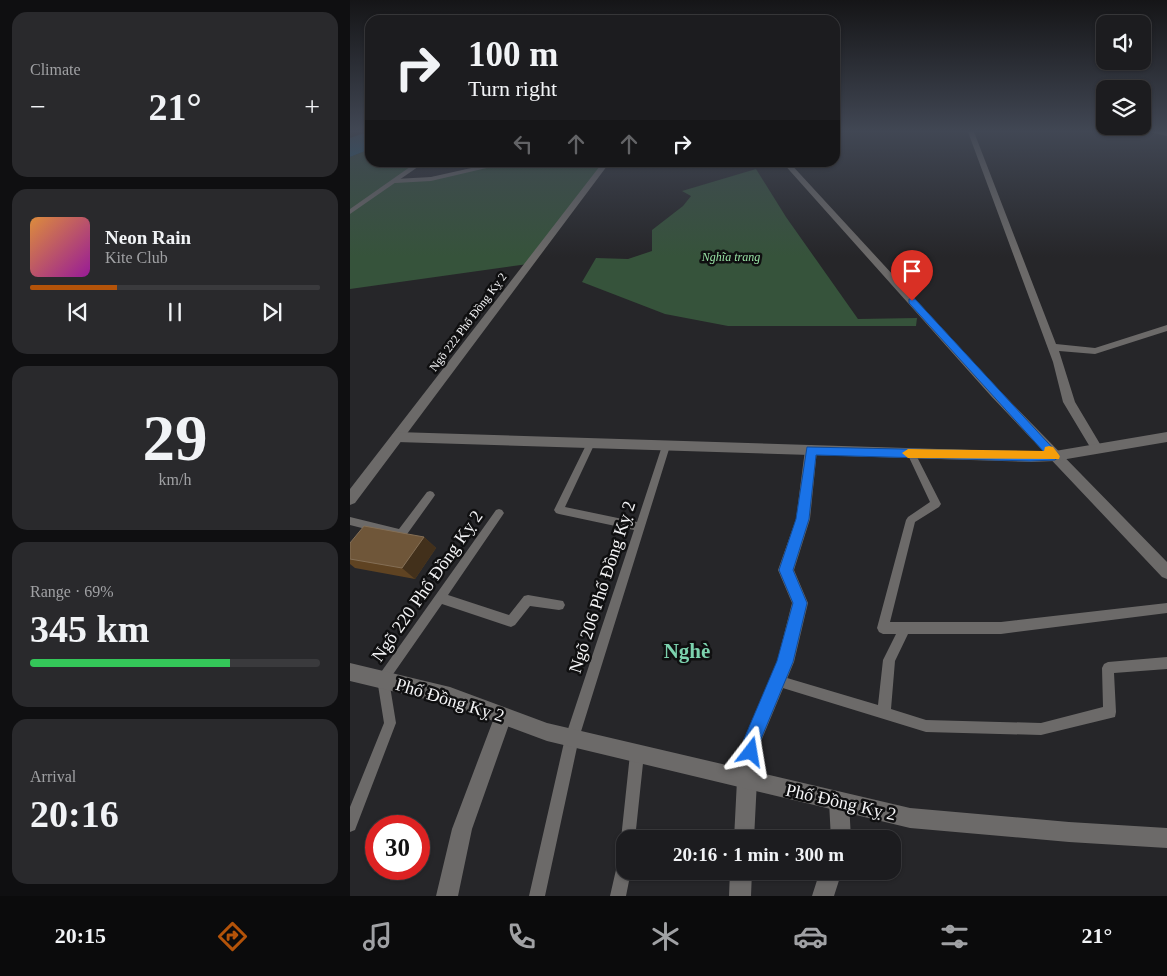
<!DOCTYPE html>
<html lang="en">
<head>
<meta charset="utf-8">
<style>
  body { margin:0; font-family:"Times New Roman",serif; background:#29292c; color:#f1f3f6; height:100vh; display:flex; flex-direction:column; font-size:19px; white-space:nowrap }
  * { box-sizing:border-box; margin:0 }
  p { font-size:16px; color:#a0a1a4 }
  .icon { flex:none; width:28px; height:28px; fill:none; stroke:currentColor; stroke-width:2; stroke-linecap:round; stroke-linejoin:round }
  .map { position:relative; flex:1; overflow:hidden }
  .panel { display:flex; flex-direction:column; gap:12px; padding:12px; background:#0f0f11; width:350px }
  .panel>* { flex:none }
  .hud { position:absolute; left:15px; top:15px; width:475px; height:152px; border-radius:15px; box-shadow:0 1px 4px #0004,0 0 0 1px #3a3a3d; background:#1c1c1f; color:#f1f3f6; overflow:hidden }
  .controls { position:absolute; left:746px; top:15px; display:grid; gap:10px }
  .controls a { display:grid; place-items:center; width:55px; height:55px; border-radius:10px; background:#1c1c1f; box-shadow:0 1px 4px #0004,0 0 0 1px #3a3a3d; font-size:25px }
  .speed { position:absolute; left:15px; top:815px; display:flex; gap:10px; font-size:25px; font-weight:700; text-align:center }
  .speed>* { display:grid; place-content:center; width:65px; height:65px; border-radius:50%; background:#1c1c1f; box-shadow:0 1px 4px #0004,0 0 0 1px #3a3a3d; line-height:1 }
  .speed .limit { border:8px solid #d22; background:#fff; color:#111 }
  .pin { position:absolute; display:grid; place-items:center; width:42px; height:42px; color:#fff; margin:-51px -21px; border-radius:50% 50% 50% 0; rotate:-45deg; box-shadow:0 0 5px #0007 }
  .pin .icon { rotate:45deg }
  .me { position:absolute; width:55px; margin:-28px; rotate:14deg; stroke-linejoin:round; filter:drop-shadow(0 0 4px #0008) }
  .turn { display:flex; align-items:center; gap:18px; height:105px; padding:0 20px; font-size:22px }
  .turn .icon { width:65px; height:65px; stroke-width:2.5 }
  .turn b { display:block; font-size:35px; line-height:42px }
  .lanes { display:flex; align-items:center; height:48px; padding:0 20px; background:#0003; justify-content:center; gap:25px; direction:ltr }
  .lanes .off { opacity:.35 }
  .big { font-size:38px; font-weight:800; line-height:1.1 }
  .panel .card { flex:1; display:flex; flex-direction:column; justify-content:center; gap:8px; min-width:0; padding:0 18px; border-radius:15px; background:#29292c }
  .panel .dial { align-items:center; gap:0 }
  .dial b { font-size:65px; line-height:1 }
  .song { display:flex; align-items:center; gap:15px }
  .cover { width:60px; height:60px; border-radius:8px; background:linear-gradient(135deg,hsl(30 70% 55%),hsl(300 70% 35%)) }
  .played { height:5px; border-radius:2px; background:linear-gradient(90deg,#b45309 30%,#3a3a3d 30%) }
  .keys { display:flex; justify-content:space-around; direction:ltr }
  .heat { display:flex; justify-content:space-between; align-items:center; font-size:28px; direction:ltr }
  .charge { height:8px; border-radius:4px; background:linear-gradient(90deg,#34c759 69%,#3a3a3d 0) }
  .trip { position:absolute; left:266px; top:830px; width:285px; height:50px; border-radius:15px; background:#1c1c1f; box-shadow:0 1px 4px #0004,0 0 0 1px #3a3a3d; font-weight:800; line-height:50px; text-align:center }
  .tabs { display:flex; height:80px; justify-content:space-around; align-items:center; background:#0b0b0c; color:#a0a1a4 }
  .tabs .icon { width:35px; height:35px }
  .tabs .active { color:#b45309 }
  .tabs b { font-size:22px; color:#f1f3f6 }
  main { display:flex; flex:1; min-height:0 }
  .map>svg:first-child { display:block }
</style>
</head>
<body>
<main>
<section class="panel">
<div class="card"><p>Climate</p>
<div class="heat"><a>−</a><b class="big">21°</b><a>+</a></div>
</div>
<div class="card">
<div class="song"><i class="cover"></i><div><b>Neon Rain</b><p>Kite Club</p></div></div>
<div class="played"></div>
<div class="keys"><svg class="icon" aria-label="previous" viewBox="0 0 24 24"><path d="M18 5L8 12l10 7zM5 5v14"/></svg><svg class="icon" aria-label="pause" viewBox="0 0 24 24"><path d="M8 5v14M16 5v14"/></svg><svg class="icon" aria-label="next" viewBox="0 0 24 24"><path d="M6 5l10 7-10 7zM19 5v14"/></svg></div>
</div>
<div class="card dial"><b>29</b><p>km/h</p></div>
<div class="card"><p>Range · 69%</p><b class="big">345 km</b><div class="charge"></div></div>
<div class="card"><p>Arrival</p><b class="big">20:16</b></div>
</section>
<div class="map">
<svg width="817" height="896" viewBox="0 0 817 896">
  <rect width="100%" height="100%" fill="#262629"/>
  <path fill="#36533b" d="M20,149v13l52,1 -26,18h14l99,-18h98l-79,101 -178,25v-132z
    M406,169l30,48 72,102 59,-1 -1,8h-188l-63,-12 -83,-32 14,-24 32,1 24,-8v-21l31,-24 8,-10 -9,-5z"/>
  <path fill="#226685" d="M17,132h3v17l-20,8v-19z"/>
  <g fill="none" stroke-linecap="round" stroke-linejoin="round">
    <path fill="#6c6a69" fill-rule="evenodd" d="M241,440l4,3 -30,64 72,15 25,-76 1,-2h6l1,2 -91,292 -34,158h-16l36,-158 69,-208 -75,-16 -3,-1 -2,-3 33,-67z
      M561,450l3,1 27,53 -2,3 -24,15 -25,100h111l166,-19v10l-166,21h-93l-13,27 -4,48 35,11 115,3 62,-16 -1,-39 2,-4 4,-2 59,-5v12l-53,4 2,39 -1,5 -74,18 -115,-3 -153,-47 -2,-4 2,-4 4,-2 101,30 5,-45 13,-26h-13l-4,-2 -2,-4 29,-108 2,-3 22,-15 -23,-49 1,-2z
      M80,491l3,1 2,3 -2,3 -28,39 -4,1 -51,-13v-8l49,12 28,-37z
      M149,509l3,1 2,3 -2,3 -54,79 61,20 15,-19 4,-1 35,6 2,4 -2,4 -4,1 -29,-4 -15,19 -4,2 -69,-23 -53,76 7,43 -41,107 -5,2v-25l34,-84 -7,-44 2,-4 117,-165z
      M287,747l5,2 2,5 -9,85h-10v6l-2,-1 -2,-5 9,-85 2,-5z
      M275,854v17h6l-5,25h-16l8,-35 2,-5z"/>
    <path fill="#6c6a69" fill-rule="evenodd" d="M618,132h6l82,212 39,4 72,-23v6l-72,23 -36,-3 16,51 28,47 -2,3h-8l-30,-50 -10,-40z
      M800,132h17v4z
      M148,162h14l-81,19 -36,2 -3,-2 3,-2 36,-2z
      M253,162h7l-255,341 -5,2v-16z
      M432,162h7l210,228 168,172v17l-5,-2 -171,-181z
      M461,445l4,2 2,3 -7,69 -16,51 14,33 -14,59 -32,77 -5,41 -3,59h-20l3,-59 7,-41 33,-77 15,-59 -14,-33 18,-51 9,-69 2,-3z
      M153,707l6,3 3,6 -40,113 -14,67h-22l16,-67 45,-119z
      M489,792l7,3 3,7 2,37h-20l-2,-37 3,-7z
      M380,871h22l-1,25h-22z
      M470,871h22l-8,25h-22z"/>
    <path fill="#6c6a69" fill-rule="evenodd" d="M67,162h8l-75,52v-5z
      M47,432l634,20 24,-1 112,-19v10l-112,19 -24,1 -634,-20 -4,-2 -2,-3 2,-3z
      M0,663l100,24 97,36 363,85 159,14 98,6v20l-98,-6 -159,-14 -363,-87 -97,-36 -100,-24z"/>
  </g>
  <path fill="#5f4322" d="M74,537l12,11 -21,31 -60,-11 -5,-4v-21z"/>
  <path fill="#42301b" d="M74,537l12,11 -21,31 -13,-11z"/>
  <path fill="#6f5639" stroke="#846f56" d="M14,526l60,11 -22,31 -52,-9v-16z"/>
  <linearGradient id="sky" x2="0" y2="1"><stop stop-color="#151517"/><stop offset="0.51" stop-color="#414754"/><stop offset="1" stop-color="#414754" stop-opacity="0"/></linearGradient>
  <rect width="817" height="257" fill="url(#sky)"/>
  <path fill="#1a73e8" stroke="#114b97" d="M559,299h6l145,157 -5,4 -25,1 -214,-6 -7,64 -16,51 14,33 -14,59 -32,77 -4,20 -6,2 -6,-2 -3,-7 2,-13 33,-78 16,-58 -14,-33 17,-51 11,-72 237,5 -135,-149z"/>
  <path fill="#f59e0b" d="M699,446l4,1 7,9 -1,3 -151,-1 -6,-5 6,-4 136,2 1,-4z"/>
  <g text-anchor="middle" stroke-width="5" stroke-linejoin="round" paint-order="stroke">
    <g font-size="12" font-style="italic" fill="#97e1a4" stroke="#0f0f10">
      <text x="381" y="261">Nghĩa trang</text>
    </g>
    <g font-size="12" fill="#f4f4f6" stroke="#0f0f10">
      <text transform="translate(118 322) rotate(-53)" y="4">Ngõ 222 Phố Đồng Kỵ 2</text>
    </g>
    <g font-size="18" fill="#f4f4f6" stroke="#0f0f10">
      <text transform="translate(77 586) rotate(-55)" y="6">Ngõ 220 Phố Đồng Kỵ 2</text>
      <text transform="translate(252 587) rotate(-72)" y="6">Ngõ 206 Phố Đồng Kỵ 2</text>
      <text transform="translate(100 700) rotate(17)" y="6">Phố Đồng Kỵ 2</text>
      <text transform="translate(491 802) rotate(13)" y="6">Phố Đồng Kỵ 2</text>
    </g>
    <g font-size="21" font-weight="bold" fill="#7cd2ae" stroke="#0f0f10">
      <text x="337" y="658">Nghè</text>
    </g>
  </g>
</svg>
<div class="controls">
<a><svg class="icon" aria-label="sound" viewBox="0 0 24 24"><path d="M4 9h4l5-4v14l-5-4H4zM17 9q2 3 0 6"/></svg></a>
<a><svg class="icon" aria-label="layers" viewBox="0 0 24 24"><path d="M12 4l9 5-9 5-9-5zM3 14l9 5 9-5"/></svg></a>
</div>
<div class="speed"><div class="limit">30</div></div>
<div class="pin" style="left:562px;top:301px;background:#d93025"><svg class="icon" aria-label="arrive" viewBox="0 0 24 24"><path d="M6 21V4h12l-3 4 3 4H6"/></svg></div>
<svg class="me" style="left:401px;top:752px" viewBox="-20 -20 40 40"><path d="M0-17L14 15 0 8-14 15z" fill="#1a73e8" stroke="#fff" stroke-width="4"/></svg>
<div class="trip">20:16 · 1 min · 300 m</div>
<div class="hud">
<div class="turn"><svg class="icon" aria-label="right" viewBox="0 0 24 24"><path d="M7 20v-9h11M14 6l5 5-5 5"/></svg><div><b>100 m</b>Turn right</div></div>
<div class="lanes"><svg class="icon off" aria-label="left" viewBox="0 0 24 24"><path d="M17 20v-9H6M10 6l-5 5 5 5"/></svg><svg class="icon off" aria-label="ahead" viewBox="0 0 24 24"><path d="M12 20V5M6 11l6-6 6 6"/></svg><svg class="icon off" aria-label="ahead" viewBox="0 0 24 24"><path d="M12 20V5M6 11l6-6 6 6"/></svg><svg class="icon" aria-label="right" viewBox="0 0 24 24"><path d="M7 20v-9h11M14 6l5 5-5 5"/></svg></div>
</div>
</div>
</main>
<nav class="tabs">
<b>20:15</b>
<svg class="icon active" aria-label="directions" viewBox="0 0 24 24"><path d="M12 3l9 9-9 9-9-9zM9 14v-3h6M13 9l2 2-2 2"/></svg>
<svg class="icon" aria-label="music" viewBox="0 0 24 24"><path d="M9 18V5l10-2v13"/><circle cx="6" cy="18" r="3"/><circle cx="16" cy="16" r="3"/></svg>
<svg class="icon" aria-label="phone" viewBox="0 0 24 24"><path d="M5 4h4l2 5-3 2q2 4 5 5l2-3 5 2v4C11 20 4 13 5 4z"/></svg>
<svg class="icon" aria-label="climate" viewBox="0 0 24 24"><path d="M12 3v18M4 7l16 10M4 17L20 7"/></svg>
<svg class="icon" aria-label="car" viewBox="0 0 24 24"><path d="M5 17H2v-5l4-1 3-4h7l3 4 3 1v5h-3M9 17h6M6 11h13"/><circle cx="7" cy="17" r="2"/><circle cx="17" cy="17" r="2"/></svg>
<svg class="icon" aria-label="filters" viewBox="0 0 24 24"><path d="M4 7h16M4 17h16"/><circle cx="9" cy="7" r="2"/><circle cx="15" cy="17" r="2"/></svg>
<b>21°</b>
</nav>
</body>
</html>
